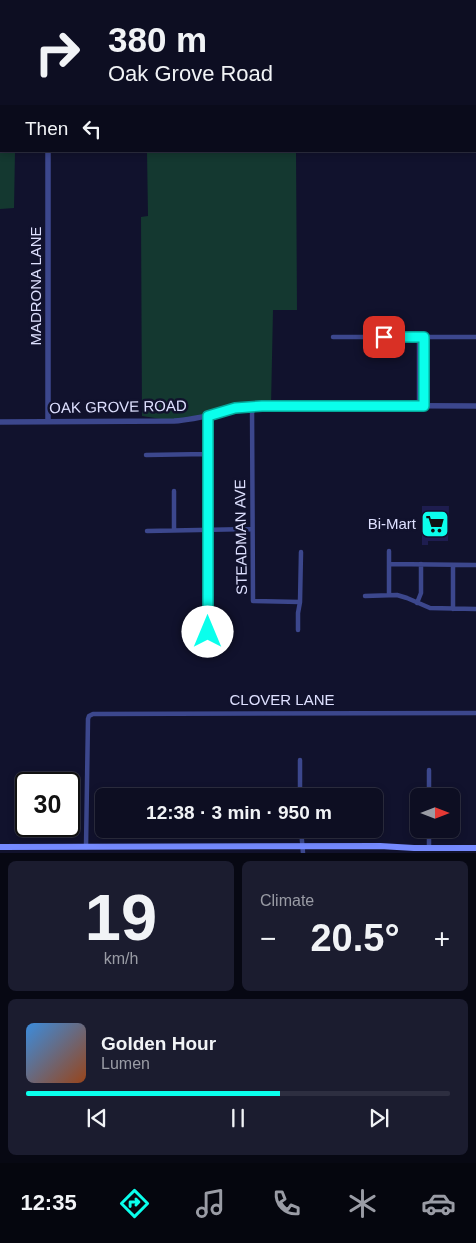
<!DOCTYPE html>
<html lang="en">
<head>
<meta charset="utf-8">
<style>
  body { margin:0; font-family:Arial,sans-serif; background:#1b1c2f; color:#f1f3f6; height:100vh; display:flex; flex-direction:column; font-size:19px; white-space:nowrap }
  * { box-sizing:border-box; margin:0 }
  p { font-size:16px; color:#9a9ca5 }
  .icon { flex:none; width:28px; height:28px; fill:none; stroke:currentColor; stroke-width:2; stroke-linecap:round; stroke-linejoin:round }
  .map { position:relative; height:853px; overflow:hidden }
  .side { display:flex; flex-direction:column; gap:8px; padding:8px; background:#070813; flex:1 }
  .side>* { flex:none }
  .top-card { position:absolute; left:0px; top:0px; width:476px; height:152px; box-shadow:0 2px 8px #0003,0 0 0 1px #2d2e40; background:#0d0e22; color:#f1f3f6; overflow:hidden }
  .needle { width:32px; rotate:90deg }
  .controls { position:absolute; left:410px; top:788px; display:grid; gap:10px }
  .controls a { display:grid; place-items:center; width:50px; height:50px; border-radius:8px; background:#0d0e22; box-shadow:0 2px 8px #0003,0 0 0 1px #2d2e40; font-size:25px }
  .speed { position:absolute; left:15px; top:772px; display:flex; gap:10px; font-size:25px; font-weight:700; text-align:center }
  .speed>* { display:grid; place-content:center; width:65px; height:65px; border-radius:50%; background:#0d0e22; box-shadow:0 2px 8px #0003,0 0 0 1px #2d2e40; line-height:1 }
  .speed .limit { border:2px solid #111; border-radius:8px; background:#fff; color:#111 }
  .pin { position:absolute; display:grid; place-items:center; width:42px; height:42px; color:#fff; margin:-21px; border-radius:10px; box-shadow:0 2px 8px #0006 }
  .me { position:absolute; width:55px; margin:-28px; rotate:0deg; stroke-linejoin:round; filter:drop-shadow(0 0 4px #0008) }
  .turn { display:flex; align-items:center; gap:18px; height:105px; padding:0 25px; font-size:22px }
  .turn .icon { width:65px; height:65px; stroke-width:2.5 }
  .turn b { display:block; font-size:35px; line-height:42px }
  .then { display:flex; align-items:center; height:48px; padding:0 25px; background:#0003; gap:10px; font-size:19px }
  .big { font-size:38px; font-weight:700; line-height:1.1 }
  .side .tile { flex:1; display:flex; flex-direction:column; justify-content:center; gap:8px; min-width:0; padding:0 18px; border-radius:8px; background:#1b1c2f }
  .side .dial { align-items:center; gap:0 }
  .dial b { font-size:65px; line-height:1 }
  .song { display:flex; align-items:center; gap:15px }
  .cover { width:60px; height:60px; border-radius:8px; background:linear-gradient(135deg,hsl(210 70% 55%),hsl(20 70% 35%)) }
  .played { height:5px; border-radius:2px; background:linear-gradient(90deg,#0affec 60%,#2d2e40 60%) }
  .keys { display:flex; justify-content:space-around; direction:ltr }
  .heat { display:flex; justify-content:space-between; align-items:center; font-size:28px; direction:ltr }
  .side .tiles { flex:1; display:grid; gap:8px; grid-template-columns:1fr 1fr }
  .tile:last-child { grid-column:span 2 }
  .trip { position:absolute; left:95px; top:788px; width:288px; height:50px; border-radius:8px; background:#0d0e22; box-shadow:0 2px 8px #0003,0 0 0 1px #2d2e40; font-weight:700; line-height:50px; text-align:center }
  .dock { display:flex; height:80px; justify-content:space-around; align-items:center; background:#05060e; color:#9a9ca5 }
  .dock .icon { width:35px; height:35px }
  .dock .current { color:#0affec }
  .dock b { font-size:22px; color:#f1f3f6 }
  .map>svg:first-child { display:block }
</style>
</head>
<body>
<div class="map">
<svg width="476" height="853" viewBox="0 0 476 853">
  <rect width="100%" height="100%" fill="#11122d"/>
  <path fill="#143830" d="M0,104l1,47h14l-1,57 -14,1z
    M147,151h149l1,159h-24l-2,96 -97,15 -32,-5 -1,-199 7,-1z"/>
  <path fill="#1e1d4f" d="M422,506h27l-1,35h-20v4h-6z"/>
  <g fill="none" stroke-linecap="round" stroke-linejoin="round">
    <path stroke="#3c478d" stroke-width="4.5" d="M0,38h1
      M333,337h143
      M419,337v69
      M424,337v69
      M252,406l1,195 47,1 1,-50
      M208,416v215
      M146,455l61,-1
      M174,491v39
      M147,531l104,-2
      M389,551v44
      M389,564l87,1
      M365,596l32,-1 10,3 23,10 46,1
      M417,603l4,-10v-29
      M453,609v-44
      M298,630v-17l2,-11
      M300,760v36
      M429,796v-26
      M301,829l2,24
      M429,829v19
      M86,847l2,-128 1,-3 4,-2 383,-1"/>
    <path stroke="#3c478d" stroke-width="5.5" d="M48,0v1
      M48,151v270
      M0,422l174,-1c30,-2 58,-13 88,-16l214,1"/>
    <path stroke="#758aff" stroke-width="6" d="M0,847l380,-1 34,2h62"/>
  </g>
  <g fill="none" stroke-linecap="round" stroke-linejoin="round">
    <defs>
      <path id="route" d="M208,632v-216l27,-8 27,-2h162v-69h-40"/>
    </defs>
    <use href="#route" stroke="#06a699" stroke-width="12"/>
    <use href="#route" stroke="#0affec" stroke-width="9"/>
  </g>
  <defs>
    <symbol id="supermarket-square" viewBox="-11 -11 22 22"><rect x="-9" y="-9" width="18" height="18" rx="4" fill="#0affec" stroke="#11122d"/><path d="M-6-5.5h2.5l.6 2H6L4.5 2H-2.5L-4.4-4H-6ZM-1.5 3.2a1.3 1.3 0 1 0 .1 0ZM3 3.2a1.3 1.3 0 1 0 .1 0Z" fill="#111"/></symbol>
  </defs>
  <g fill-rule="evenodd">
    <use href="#supermarket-square" x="419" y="508" width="32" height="32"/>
  </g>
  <g text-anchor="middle" stroke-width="5" stroke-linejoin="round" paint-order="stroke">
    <g font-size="15" fill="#dee0ff" stroke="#11122d">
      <text transform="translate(36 286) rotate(-90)" y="5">MADRONA LANE</text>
      <text transform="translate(118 407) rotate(-1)" y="5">OAK GROVE ROAD</text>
      <text transform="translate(241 537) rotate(-91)" y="5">STEADMAN AVE</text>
      <text x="282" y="705">CLOVER LANE</text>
    </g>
    <g font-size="15" fill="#dee0ff" stroke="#11122d" text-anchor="end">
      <text x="416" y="529">Bi-Mart</text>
    </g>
  </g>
</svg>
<div class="controls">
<a><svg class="needle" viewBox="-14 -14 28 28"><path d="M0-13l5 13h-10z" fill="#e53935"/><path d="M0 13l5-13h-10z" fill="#9a9ca5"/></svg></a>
</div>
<div class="speed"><div class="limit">30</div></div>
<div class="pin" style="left:384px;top:337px;background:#d93025"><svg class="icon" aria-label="arrive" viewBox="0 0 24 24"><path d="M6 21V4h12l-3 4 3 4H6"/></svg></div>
<svg class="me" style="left:208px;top:632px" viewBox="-20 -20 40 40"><circle r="19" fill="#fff"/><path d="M0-13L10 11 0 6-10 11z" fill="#0affec"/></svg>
<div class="trip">12:38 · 3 min · 950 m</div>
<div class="top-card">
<div class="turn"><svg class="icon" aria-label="right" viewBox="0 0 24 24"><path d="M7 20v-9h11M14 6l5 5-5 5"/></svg><div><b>380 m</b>Oak Grove Road</div></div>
<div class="then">Then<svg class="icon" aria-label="left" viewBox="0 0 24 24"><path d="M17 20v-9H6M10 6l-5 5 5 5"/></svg></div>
</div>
</div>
<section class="side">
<div class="tiles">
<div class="tile dial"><b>19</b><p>km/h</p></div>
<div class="tile"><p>Climate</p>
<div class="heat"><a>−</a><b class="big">20.5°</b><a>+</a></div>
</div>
<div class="tile">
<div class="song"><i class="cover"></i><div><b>Golden Hour</b><p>Lumen</p></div></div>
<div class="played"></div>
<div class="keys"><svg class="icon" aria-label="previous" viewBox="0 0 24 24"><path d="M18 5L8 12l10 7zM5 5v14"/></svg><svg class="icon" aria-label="pause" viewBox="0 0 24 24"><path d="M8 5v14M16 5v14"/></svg><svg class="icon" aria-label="next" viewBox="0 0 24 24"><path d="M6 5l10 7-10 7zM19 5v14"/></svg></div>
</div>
</div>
</section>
<nav class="dock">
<b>12:35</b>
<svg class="icon current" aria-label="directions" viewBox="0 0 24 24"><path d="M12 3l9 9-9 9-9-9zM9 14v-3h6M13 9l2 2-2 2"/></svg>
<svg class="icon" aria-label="music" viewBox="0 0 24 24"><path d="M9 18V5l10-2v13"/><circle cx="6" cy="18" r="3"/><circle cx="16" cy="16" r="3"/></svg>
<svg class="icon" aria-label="phone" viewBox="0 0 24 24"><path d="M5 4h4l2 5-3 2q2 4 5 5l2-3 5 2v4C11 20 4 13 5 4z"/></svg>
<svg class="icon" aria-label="climate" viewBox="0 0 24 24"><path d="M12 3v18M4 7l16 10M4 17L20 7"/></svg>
<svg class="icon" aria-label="car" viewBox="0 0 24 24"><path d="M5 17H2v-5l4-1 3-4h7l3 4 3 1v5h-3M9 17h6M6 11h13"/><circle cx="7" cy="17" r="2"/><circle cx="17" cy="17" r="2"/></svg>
</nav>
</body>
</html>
